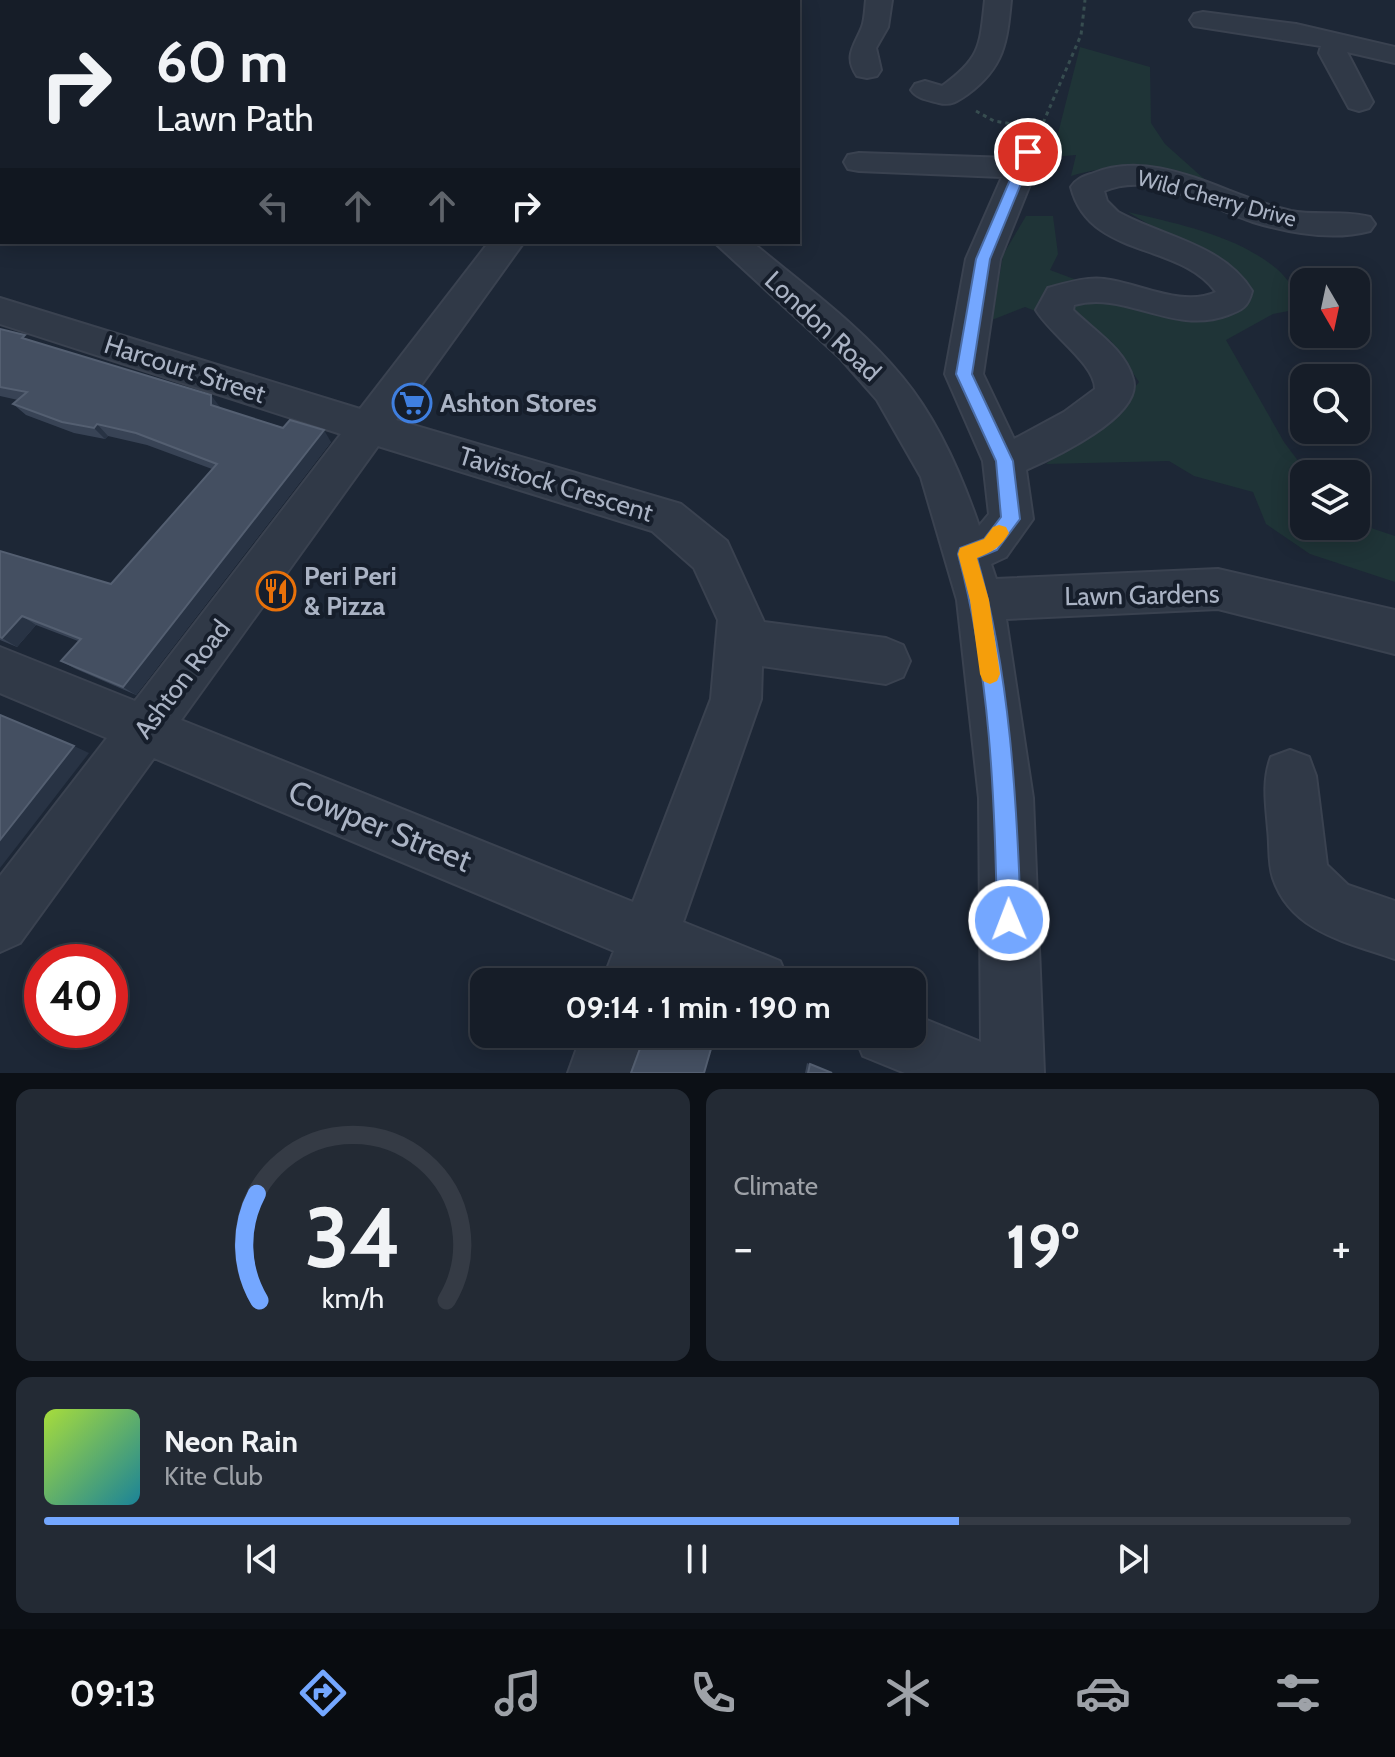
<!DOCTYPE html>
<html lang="en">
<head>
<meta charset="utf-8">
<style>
  body { margin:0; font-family:Cabin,sans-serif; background:#232a34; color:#f1f3f6; height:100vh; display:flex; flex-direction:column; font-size:30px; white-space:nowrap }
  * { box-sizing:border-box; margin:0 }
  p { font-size:26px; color:#9ea2a8 }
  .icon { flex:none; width:44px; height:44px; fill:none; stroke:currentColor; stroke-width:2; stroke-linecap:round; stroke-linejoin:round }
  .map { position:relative; height:1073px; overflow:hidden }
  .sheet { display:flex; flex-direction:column; gap:16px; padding:16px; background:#0c1016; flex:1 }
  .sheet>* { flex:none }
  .top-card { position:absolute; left:0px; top:0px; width:800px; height:244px; box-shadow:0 4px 20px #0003,0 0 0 2px #353b45; background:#161d28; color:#f1f3f6; overflow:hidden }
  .needle { width:52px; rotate:171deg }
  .buttons { position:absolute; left:1290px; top:268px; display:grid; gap:16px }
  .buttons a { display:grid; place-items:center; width:80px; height:80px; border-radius:16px; background:#161d28; box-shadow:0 4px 20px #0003,0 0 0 2px #353b45; font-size:40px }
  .speed { position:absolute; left:24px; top:944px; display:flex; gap:16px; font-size:40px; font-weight:700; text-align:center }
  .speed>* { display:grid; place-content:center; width:104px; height:104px; border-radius:50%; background:#161d28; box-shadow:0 4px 20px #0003,0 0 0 2px #353b45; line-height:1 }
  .speed .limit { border:12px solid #d22; background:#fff; color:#111 }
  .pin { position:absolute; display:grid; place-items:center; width:68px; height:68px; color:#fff; margin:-34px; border:4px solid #fff; border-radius:50%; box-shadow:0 2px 8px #0007 }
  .me { position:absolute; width:88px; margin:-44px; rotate:359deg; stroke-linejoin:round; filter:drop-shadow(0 0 6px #0008) }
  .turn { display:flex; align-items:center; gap:28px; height:168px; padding:0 24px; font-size:36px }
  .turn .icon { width:104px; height:104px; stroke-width:2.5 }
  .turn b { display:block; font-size:56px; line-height:68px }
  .lanes { display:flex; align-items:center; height:76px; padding:0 24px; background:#0003; justify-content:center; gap:40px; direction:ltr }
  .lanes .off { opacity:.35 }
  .big { font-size:60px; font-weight:700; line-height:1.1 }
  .sheet .tile { flex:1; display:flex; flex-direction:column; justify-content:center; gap:12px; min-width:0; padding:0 28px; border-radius:16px; background:#232a34 }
  .sheet .dial { align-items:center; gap:0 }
  .dial svg { height:208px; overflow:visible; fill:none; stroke:#353b45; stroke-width:7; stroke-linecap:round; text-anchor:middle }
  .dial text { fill:#f1f3f6; stroke:none }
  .song { display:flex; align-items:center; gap:24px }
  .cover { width:96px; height:96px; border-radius:12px; background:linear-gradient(135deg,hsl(80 70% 55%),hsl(190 70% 35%)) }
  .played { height:8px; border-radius:4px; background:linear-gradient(90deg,#74a7ff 70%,#353b45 70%) }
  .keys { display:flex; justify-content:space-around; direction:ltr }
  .heat { display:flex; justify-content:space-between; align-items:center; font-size:44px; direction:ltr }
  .sheet .tiles { flex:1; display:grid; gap:16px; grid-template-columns:1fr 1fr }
  .tile:last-child { grid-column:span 2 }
  .trip { position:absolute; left:470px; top:968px; width:456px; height:80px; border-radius:16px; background:#161d28; box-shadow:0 4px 20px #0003,0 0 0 2px #353b45; font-weight:700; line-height:80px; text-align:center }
  .dock { display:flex; height:128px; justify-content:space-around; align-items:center; background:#090c10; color:#9ea2a8 }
  .dock .icon { width:56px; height:56px }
  .dock .on { color:#74a7ff }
  .dock b { font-size:36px; color:#f1f3f6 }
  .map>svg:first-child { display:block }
</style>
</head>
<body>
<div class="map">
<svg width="1395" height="1073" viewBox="0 0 1395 1073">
  <rect width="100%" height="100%" fill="#1d2736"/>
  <path fill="#1f3437" d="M1080,47l70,20 1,56 14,21 47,42c-54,-14 -86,-26 -141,-10l5,-21 -24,2z
    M1128,212c50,12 108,23 149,57 10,9 19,23 27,34v5l-31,6 -47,26 58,102 24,32h-4v52h52v-3l39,13v46l-85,-28 -44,-30 -13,-32 -59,-16 -25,-15 -123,3 73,-57 20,-25 -28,-41 -86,-34 -33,13 11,-65 23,-39h27l5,38 -8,16 56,21 51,12 78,-9 -70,-60z"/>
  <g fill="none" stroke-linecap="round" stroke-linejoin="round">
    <defs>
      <path id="minor" d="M117,0h27l-29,2z
        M258,0h26l-28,2z
        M613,0h26v2h-26z
        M866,0h26l-4,27 -12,21 5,22 -4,6 -10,2 -10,-2c-14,-20 -2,-31 5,-49 3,-8 3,-19 4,-27z
        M985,0h26c-4,43 -7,67 -43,94 -10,7 -17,12 -29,9 -11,-3 -22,-4 -28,-13l4,-6 10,-3 17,5c39,-28 38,-40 43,-86z
        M1203,12l93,12 99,23v16l-48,-11 26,50 -4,6 -10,3 -10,-3 -30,-55 2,-7 -127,-20 -4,-6 4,-6z
        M2,83v18l-2,1v-18z
        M1028,143l11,3 4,6 -43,107 -17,115 31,65 50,-27 31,-23c1,-24 -45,-55 -59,-79l12,-22c19,-5 37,-11 56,-9 35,4 78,29 112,13 -37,-51 -127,-33 -145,-105 5,-8 11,-10 20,-13 67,-28 135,23 200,37 26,5 53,-1 79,6l5,7 -5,7c-37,10 -81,2 -117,-9 -46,-15 -101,-52 -149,-31l3,10 11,11c45,25 105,32 134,79 -4,16 -10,19 -24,24 -55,21 -103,-25 -154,-10l-1,5c21,21 52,39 60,69 11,37 -80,79 -107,91l7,49 -27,38 -15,7 5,15 222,-10 177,41v44l-177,-45 -212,10 27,179 11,275h-139l-42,-17 -9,-22h58v-20l69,28 -2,-244 -22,-198 -36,-123 -44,-77 -38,-43 -125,-115h38c51,43 109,84 151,136 34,41 59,98 76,148l10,-12 -6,-53 -38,-87 21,-115 36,-82 -143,-6 -11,-2 -4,-7 4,-7 11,-2 151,5 7,-12z
        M489,242h35l-128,178 285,84 46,37 37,81 122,16 17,7 7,16 -7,16 -17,7 -124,-18 -1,33 -78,223 97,39 9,21h-101l-23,-10 -3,10h-60l12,-31 -460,-193 -134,185 -20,9v-76l107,-138 -107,-45v-46l135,54 206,-267 -341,-110v-26l360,111zM378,446l274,85 42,37 24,52 -7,79 -78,203 -452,-182z
        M1290,750l19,7 7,19 11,89 21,20 47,16v58c-48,-17 -104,-27 -122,-81 -5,-15 -3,-33 -5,-49 -2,-25 -6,-48 3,-72z
        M582,1034h62l-14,39h-62z"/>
    </defs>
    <use href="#minor" stroke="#3a4250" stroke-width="4"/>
    <path stroke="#374d50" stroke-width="3" stroke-dasharray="4 4" stroke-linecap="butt" d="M976,111l18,10 25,4
      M1040,130l41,-95 4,-35"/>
    <use href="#minor" fill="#303947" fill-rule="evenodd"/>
  </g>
  <path fill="#384355" d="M0,329l220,79 111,34 -195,253 -60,-26 -15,-8 17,-20 -42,-16 -19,22 -17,-7v-89l111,33 101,-115 -65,-24 -39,-9 -3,3 -31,-6 -48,-18 -13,-11 5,-4 -18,-4z
    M807,1063l25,10h-27z"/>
  <path fill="#283344" d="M211,395l9,12v9l-9,-11z
    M97,424l11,12 -3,3 -11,-11z
    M324,430l7,12 -195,253 -13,-8z
    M22,616l14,9 -19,22 -15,-9z
    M74,746l15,7 -89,115v-28z"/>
  <path fill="#444f61" stroke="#545f71" stroke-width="2" d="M0,329l25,6 -3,3 189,57v10l72,23 7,-8 34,10 -201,257 -62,-26 20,-22 -59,-23 -20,22 -2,-1v-86l111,33 106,-120 -81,-31 -39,-9 -3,4 -32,-6 -49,-18 14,-12 -27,-5z
    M0,715l74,31 -74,94z
    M643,1034h69l3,1 -11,38h-73l14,-38z
    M810,1064l22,9h-24z"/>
  <path fill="#74a7ff" stroke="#4b6da6" stroke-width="2" d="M1028,149l6,3 -44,107 -18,115 41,87 7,58 -23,31 -20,8c33,113 40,245 44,362l-4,9 -8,3 -8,-3 -4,-9c-2,-121 -7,-249 -39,-366l2,-6 24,-9 17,-22 -5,-56 -40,-87 20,-115 46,-107z"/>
  <path fill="#f59e0b" d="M999,525l7,2 3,6c-8,14 -17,19 -32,25l12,42 11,74 -3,7 -7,3 -7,-3 -3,-7 -10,-74 -12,-46 2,-6 24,-9 9,-12z"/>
  <defs>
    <symbol id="supermarket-ring" viewBox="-11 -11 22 22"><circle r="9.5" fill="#161e2b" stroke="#3f7fe0" stroke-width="1.5"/><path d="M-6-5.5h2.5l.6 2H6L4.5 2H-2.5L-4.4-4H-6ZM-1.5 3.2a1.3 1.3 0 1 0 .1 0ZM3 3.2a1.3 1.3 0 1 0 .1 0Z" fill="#3f7fe0"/></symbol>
    <symbol id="restaurant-ring" viewBox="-11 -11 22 22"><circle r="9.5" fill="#161e2b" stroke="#e8710a" stroke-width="1.5"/><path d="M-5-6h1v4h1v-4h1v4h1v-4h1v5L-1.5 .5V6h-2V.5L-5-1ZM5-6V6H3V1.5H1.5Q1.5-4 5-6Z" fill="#e8710a"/></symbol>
  </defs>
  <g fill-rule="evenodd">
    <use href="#supermarket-ring" x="390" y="381" width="44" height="44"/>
    <use href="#restaurant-ring" x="254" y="569" width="44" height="44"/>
  </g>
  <g text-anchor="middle" stroke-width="8" stroke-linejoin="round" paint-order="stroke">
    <g font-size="22" fill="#aab3c4" stroke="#161e2b">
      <text transform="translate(1217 198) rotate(15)" y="8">Wild Cherry Drive</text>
    </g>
    <g font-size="26" fill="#aab3c4" stroke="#161e2b">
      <text transform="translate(823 326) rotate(43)" y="9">London Road</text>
      <text transform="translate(185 369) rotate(18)" y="9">Harcourt Street</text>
      <text transform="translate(556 484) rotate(17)" y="9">Tavistock Crescent</text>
      <text transform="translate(1142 595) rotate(-1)" y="9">Lawn Gardens</text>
      <text transform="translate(182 679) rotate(-53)" y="9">Ashton Road</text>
    </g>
    <g font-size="26" font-weight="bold" fill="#aab3c4" stroke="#161e2b" text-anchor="start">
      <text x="440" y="412">Ashton Stores</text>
      <text x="304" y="585">Peri Peri<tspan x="304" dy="30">&amp; Pizza</tspan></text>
    </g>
    <g font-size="32" fill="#aab3c4" stroke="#161e2b">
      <text transform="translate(380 826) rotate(22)" y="11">Cowper Street</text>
    </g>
  </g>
</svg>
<div class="buttons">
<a><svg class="needle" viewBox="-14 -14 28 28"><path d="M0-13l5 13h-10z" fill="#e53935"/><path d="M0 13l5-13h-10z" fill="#9ea2a8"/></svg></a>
<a><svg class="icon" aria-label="search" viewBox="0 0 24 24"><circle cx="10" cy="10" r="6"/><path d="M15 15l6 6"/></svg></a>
<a><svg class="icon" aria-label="layers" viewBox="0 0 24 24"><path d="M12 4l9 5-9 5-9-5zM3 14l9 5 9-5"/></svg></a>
</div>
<div class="speed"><div class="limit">40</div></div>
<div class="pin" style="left:1028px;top:152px;background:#d93025"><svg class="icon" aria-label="arrive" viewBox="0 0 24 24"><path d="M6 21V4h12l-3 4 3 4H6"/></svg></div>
<svg class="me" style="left:1009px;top:920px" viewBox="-20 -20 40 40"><circle r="17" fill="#74a7ff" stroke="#fff" stroke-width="3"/><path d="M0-11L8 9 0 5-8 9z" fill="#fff"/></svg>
<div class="trip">09:14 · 1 min · 190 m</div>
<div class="top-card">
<div class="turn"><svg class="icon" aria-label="right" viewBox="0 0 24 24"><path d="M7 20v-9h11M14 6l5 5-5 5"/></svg><div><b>60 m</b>Lawn Path</div></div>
<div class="lanes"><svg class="icon off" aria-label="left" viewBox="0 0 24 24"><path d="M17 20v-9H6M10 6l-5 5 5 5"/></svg><svg class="icon off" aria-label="ahead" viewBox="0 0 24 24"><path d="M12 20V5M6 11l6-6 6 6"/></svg><svg class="icon off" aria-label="ahead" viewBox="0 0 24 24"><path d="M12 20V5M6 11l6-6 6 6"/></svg><svg class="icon" aria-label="right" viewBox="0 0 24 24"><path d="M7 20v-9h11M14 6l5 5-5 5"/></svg></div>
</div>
</div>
<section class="sheet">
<div class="tiles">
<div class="tile dial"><svg viewBox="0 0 100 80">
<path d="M14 69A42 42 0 1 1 86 69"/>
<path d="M14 69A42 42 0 0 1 13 28" stroke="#74a7ff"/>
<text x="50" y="56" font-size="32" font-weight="700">34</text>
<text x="50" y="72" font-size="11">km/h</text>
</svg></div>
<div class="tile"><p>Climate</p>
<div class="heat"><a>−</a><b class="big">19°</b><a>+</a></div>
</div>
<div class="tile">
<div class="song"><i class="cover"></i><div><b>Neon Rain</b><p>Kite Club</p></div></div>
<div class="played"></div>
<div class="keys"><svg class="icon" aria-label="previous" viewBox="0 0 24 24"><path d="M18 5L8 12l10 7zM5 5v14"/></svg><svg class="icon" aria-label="pause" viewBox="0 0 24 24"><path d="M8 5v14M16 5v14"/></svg><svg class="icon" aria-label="next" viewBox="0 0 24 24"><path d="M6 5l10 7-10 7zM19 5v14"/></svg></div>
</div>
</div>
</section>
<nav class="dock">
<b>09:13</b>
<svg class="icon on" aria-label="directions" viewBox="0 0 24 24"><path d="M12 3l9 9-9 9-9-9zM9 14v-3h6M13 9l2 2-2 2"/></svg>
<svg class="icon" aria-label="music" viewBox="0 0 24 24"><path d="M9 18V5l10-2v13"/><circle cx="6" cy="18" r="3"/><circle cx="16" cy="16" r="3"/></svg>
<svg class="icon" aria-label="phone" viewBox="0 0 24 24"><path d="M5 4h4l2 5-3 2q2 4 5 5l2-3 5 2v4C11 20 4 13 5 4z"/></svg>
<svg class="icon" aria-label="climate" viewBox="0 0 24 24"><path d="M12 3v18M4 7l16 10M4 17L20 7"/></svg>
<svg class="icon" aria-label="car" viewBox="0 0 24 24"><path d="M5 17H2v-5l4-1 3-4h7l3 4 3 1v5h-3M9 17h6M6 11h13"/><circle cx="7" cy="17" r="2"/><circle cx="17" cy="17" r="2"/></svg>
<svg class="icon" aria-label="filters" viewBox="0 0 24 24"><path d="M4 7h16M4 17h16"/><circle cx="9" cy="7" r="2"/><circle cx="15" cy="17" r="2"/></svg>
</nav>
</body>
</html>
